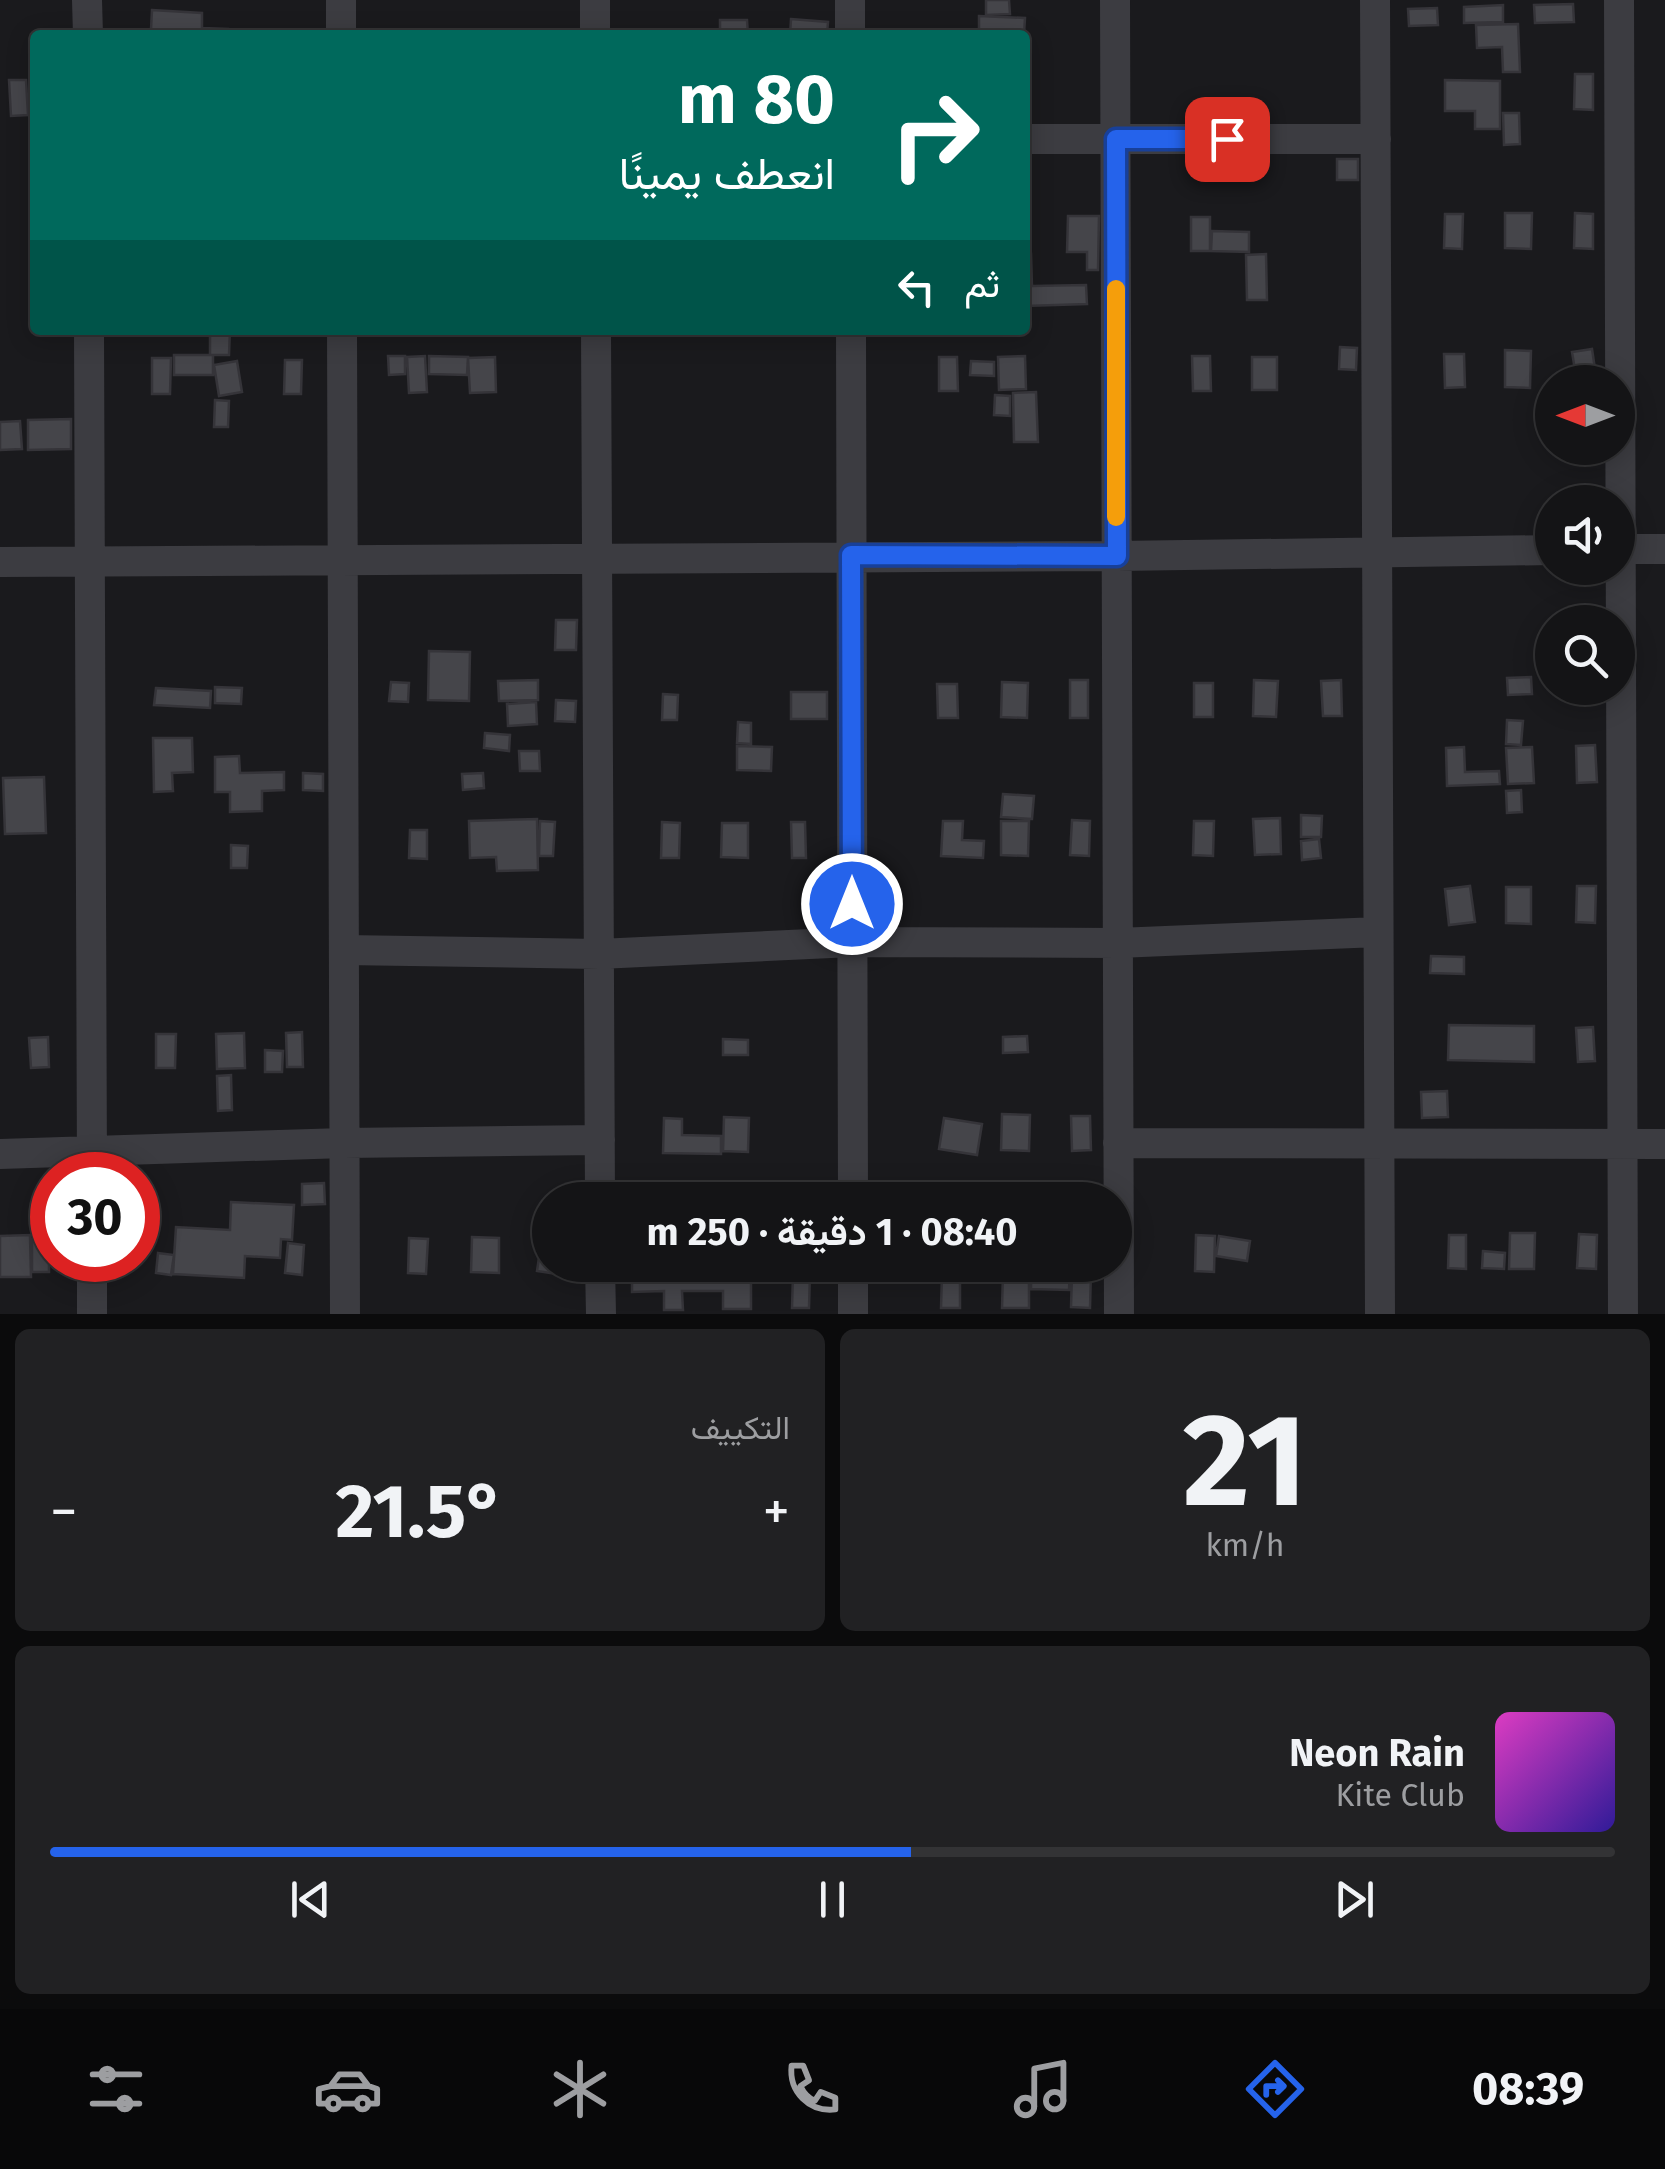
<!DOCTYPE html>
<html lang="ar">
<head>
<meta charset="utf-8">
<style>
  body { margin:0; font-family:"Fira Sans",Vazirmatn,sans-serif; background:#212123; color:#f1f3f6; direction:rtl; height:100vh; display:flex; flex-direction:column; font-size:38px; white-space:nowrap }
  * { box-sizing:border-box; margin:0 }
  p { font-size:32px; color:#9d9ea1 }
  .icon { flex:none; width:55px; height:55px; fill:none; stroke:currentColor; stroke-width:2; stroke-linecap:round; stroke-linejoin:round }
  .map { position:relative; height:1314px; overflow:hidden; direction:ltr }
  .sheet { display:flex; flex-direction:column; gap:15px; padding:15px; background:#0b0b0c; flex:1 }
  .sheet>* { flex:none }
  .hud { position:absolute; left:30px; top:30px; width:1000px; height:305px; border-radius:10px; box-shadow:0 5px 25px #0003,0 0 0 2px #333335; direction:rtl; background:#00695c; color:#fff; overflow:hidden }
  .needle { width:65px; rotate:270deg }
  .tools { position:absolute; left:1535px; top:365px; display:grid; gap:20px }
  .tools a { display:grid; place-items:center; width:100px; height:100px; border-radius:50%; background:#141416; box-shadow:0 5px 25px #0003,0 0 0 2px #333335; font-size:50px }
  .speed { position:absolute; left:30px; top:1152px; display:flex; gap:20px; font-size:50px; font-weight:700; text-align:center }
  .speed>* { display:grid; place-content:center; width:130px; height:130px; border-radius:50%; background:#141416; box-shadow:0 5px 25px #0003,0 0 0 2px #333335; line-height:1 }
  .speed .limit { border:15px solid #d22; background:#fff; color:#111 }
  .pin { position:absolute; display:grid; place-items:center; width:85px; height:85px; color:#fff; margin:-42px; border-radius:20px; box-shadow:0 5px 15px #0006 }
  .me { position:absolute; width:110px; margin:-55px; rotate:0deg; stroke-linejoin:round; filter:drop-shadow(0 0 8px #0008) }
  .turn { display:flex; align-items:center; gap:35px; height:210px; padding:0 30px; font-size:45px }
  .turn .icon { width:130px; height:130px; stroke-width:2.5 }
  .turn b { display:block; font-size:70px; line-height:85px }
  .then { display:flex; align-items:center; height:95px; padding:0 30px; background:#0003; gap:20px; font-size:38px }
  .big { font-size:75px; font-weight:700; line-height:1.1 }
  .sheet .card { flex:1; display:flex; flex-direction:column; justify-content:center; gap:15px; min-width:0; padding:0 35px; border-radius:15px; background:#212123 }
  .sheet .dial { align-items:center; gap:0 }
  .dial b { font-size:130px; line-height:1 }
  .song { display:flex; align-items:center; gap:30px }
  .cover { width:120px; height:120px; border-radius:15px; background:linear-gradient(135deg,hsl(310 70% 55%),hsl(250 70% 35%)) }
  .played { height:10px; border-radius:5px; background:linear-gradient(90deg,#2563eb 55%,#333335 55%) }
  .keys { display:flex; justify-content:space-around; direction:ltr }
  .heat { display:flex; justify-content:space-between; align-items:center; font-size:55px; direction:ltr }
  .sheet .tiles { flex:1; display:grid; gap:15px; grid-template-columns:1fr 1fr }
  .card:last-child { grid-column:span 2 }
  .trip { position:absolute; left:532px; top:1182px; width:600px; height:100px; border-radius:50px; background:#141416; box-shadow:0 5px 25px #0003,0 0 0 2px #333335; font-weight:700; line-height:100px; text-align:center; direction:rtl }
  .tab-bar { display:flex; height:160px; justify-content:space-around; align-items:center; background:#080809; color:#9d9ea1 }
  .tab-bar .icon { width:70px; height:70px }
  .tab-bar .active { color:#2563eb }
  .tab-bar b { font-size:45px; color:#f1f3f6 }
  .map>svg:first-child { display:block }
</style>
</head>
<body>
<div class="map">
<svg width="1665" height="1314" viewBox="0 0 1665 1314">
  <rect width="100%" height="100%" fill="#1a1a1d"/>
  <path fill="#45454a" stroke="#353439" stroke-width="2.5" d="M986,0h23l1,14 -24,1z
    M1573,4l1,18 -39,1 -1,-18z
    M1503,5v17l-39,1v-16z
    M1437,8l1,17 -29,1 -1,-17z
    M152,10l50,3v15l26,1v6l-77,-6z
    M979,16l46,2 -1,17h-45z
    M791,19l37,3 -1,13h-37z
    M720,20h27l1,15h-28z
    M1518,24l2,48h-17l-1,-25 -25,1 -1,-23z
    M1575,74h18v36l-19,-1z
    M9,80h17l2,35 -17,1z
    M1445,80l55,1v48h-25v-18h-30z
    M1503,113h16l1,31 -16,1z
    M1337,159h21v21h-21z
    M1505,213h27l-1,36 -26,-1z
    M1575,213l18,1v35l-19,-1z
    M1445,214h18l-1,35 -18,-1z
    M1068,216h31l-1,54h-11v-18h-20z
    M1191,217h19v34h-19z
    M1212,231l37,1v20l-38,-1z
    M1031,254l1,32 54,-1 1,19 -62,2v-51z
    M1266,254l1,46h-20l-1,-45z
    M210,330h20l-1,25h-19z
    M1340,347l17,1 -1,22 -17,-1z
    M1592,349l5,33h-20l-5,-30z
    M1505,350l26,1 -1,37 -25,-1z
    M1444,354h20l1,33 -20,1z
    M174,355h39v20h-39z
    M388,356h17v18l-16,1z
    M425,356l2,36 -18,1 -2,-36z
    M429,356l39,1 -1,18 -38,-1z
    M1025,356l1,33 -27,1 -1,-33z
    M1192,356h18l1,35h-18z
    M495,357l1,35 -26,1 -2,-35z
    M939,357h18l1,34h-19z
    M1252,357h25v33h-25z
    M152,358h19l-1,36h-18z
    M285,360h17l-1,34h-17z
    M237,361l5,31 -23,4 -5,-31z
    M971,361l23,1v14l-24,-1z
    M1036,392l2,50h-24l-1,-49z
    M995,395l15,1v20l-16,-1z
    M215,400l14,1 -1,26h-14z
    M71,419v30l-43,1v-30z
    M20,421l2,28 -22,1v-28z
    M556,620h21l-1,30h-21z
    M429,651l41,1 -1,49 -41,-1z
    M1531,677l1,17 -24,1 -1,-17z
    M538,680v20l-39,1 -1,-20z
    M1070,680h18v38h-18z
    M1254,680l24,1 -2,36 -23,-1z
    M1341,680l1,36h-19l-2,-35z
    M391,682l18,1 -1,19 -19,-1z
    M1002,682l26,1 -1,35 -26,-1z
    M1194,683h19v34h-19z
    M937,684h20l1,34h-20z
    M215,687l27,1 -1,16 -26,-1z
    M156,688l55,3 -1,17 -56,-3z
    M791,692h36v27h-36z
    M663,694l15,1 -1,25h-15z
    M556,700l20,1 -1,21 -20,-1z
    M536,702l1,22 -29,2 -1,-22z
    M1507,720l16,1 -2,24 -15,-1z
    M738,722l13,1v21l-14,-1z
    M485,733l25,2 -1,16 -25,-3z
    M153,738h39l1,34 -21,1 1,18 -19,1z
    M1595,745l2,37 -20,1 -1,-37z
    M737,746l35,1 -1,24 -34,-1z
    M1464,747l1,25 34,-1 1,13 -53,2 -1,-38z
    M1532,747l2,36 -26,1 -2,-36z
    M519,751h20l1,20h-20z
    M239,756l1,17 44,-1v18l-22,1v20l-32,1v-20h-15v-35z
    M303,773l20,1v17l-20,-1z
    M483,773l1,15 -21,2 -1,-16z
    M44,777l2,56 -41,1 -2,-56z
    M1521,790l1,22 -15,1 -1,-22z
    M1003,794l31,2 -2,23 -31,-2z
    M1301,815l21,1 -1,21h-20z
    M1280,818l1,36 -26,1 -2,-36z
    M537,819l1,51 -41,1 -1,-14 -26,1 -1,-37z
    M1072,820l18,1 -1,35 -19,-1z
    M540,821l15,1 -2,34h-14z
    M943,821h20l-1,19 22,1 -1,17 -42,-2z
    M1001,821h28l-1,35 -27,-1z
    M1194,821h20l-1,35 -20,-1z
    M662,822l18,1 -1,35h-18z
    M791,822h14l1,36h-14z
    M722,823h26v35l-27,-1z
    M410,830h17v29l-18,-1z
    M1319,839l2,19 -19,2 -1,-19z
    M231,845l17,1 -1,22h-16z
    M1470,886l5,36 -26,3 -4,-36z
    M1577,886h19l-1,37 -19,-1z
    M1506,887h25v37l-25,-1z
    M1431,956l33,1v17l-34,-1z
    M1449,1025l85,1v36l-86,-2z
    M1593,1027l2,34 -17,1 -2,-34z
    M302,1032l1,35h-16l-1,-34z
    M244,1033l1,35 -28,1 -1,-35z
    M156,1034h20l-1,34h-19z
    M1027,1036l1,16 -25,1v-16z
    M48,1037l1,30 -18,1 -2,-30z
    M723,1039l25,1v15h-25z
    M265,1050l18,1 -1,21h-17z
    M231,1075l1,35 -14,1 -1,-35z
    M1447,1091l1,26 -26,1 -1,-26z
    M1002,1114l28,1 -1,36 -28,-1z
    M1071,1116h19l1,34 -19,1z
    M724,1117l25,1 -1,34 -25,-1z
    M664,1118l18,1v16l39,1v18l-58,-1z
    M944,1118l38,6 -5,31 -38,-6z
    M324,1183l1,21 -23,1v-21z
    M231,1202l63,3 -2,35 -11,-1 -1,19 -35,-2 -1,22 -71,-4 3,-47 54,3z
    M1510,1233h25l-1,36h-25z
    M1579,1234l18,1 -1,34 -19,-1z
    M30,1235l1,42h-31v-41z
    M1196,1235l19,1 -1,36 -19,-1z
    M1449,1235h17v34l-18,-1z
    M1219,1236l31,5 -3,20 -31,-5z
    M472,1237l27,1v35l-28,-1z
    M542,1237l8,1v27h9l-2,9 -20,-3z
    M409,1238l19,1 -2,35 -18,-1z
    M32,1239h17v33h-17z
    M288,1243l16,2 -2,30 -17,-2z
    M1483,1251l22,2 -1,16 -22,-1z
    M158,1253l16,2 -3,20 -15,-2z
    M713,1265h24v9h14v35h-28v-18h-41l1,19h-19v-19l-32,1v-19h81z
    M1031,1270l39,1 -1,19 -38,-1z
    M1003,1272l26,1v35h-27z
    M1072,1272h19l-1,36 -19,-1z
    M793,1273l17,1 -1,34h-17z
    M942,1273l18,1v34h-19z"/>
  <g fill="none" stroke-linecap="round" stroke-linejoin="round">
    <path stroke="#3c3c41" stroke-width="30" d="M87,0l1,35
      M341,0v35
      M595,0v35
      M850,0v35
      M1115,0l4,1314
      M1375,0l5,1314
      M1619,0l4,1314
      M1025,139h351
      M89,330l3,845
      M342,330l3,984
      M596,330l4,870
      M851,330l2,870
      M1618,549h47
      M0,562l1117,-6 435,-6
      M344,950l255,4 253,-12 266,1 260,-11
      M1118,1143l547,1
      M0,1154l344,-11 256,-3
      M92,1260v54
      M600,1265l1,49
      M853,1265v49"/>
  </g>
  <g fill="none" stroke-linecap="round" stroke-linejoin="round">
    <defs>
      <path id="route" d="M852,904l-1,-349 266,1 -1,-417h111"/>
    </defs>
    <use href="#route" stroke="#184099" stroke-width="25"/>
    <use href="#route" stroke="#2563eb" stroke-width="18"/>
    <path stroke="#f59e0b" stroke-width="18" d="M1116,289v228"/>
  </g>
</svg>
<div class="tools">
<a><svg class="needle" viewBox="-14 -14 28 28"><path d="M0-13l5 13h-10z" fill="#e53935"/><path d="M0 13l5-13h-10z" fill="#9d9ea1"/></svg></a>
<a><svg class="icon" aria-label="sound" viewBox="0 0 24 24"><path d="M4 9h4l5-4v14l-5-4H4zM17 9q2 3 0 6"/></svg></a>
<a><svg class="icon" aria-label="search" viewBox="0 0 24 24"><circle cx="10" cy="10" r="6"/><path d="M15 15l6 6"/></svg></a>
</div>
<div class="speed"><div class="limit">30</div></div>
<div class="pin" style="left:1227px;top:139px;background:#d93025"><svg class="icon" aria-label="arrive" viewBox="0 0 24 24"><path d="M6 21V4h12l-3 4 3 4H6"/></svg></div>
<svg class="me" style="left:852px;top:904px" viewBox="-20 -20 40 40"><circle r="17" fill="#2563eb" stroke="#fff" stroke-width="3"/><path d="M0-11L8 9 0 5-8 9z" fill="#fff"/></svg>
<div class="trip">08:40 · 1 دقيقة · 250 m</div>
<div class="hud">
<div class="turn"><svg class="icon" aria-label="right" viewBox="0 0 24 24"><path d="M7 20v-9h11M14 6l5 5-5 5"/></svg><div><b>80 m</b>انعطف يمينًا</div></div>
<div class="then">ثم<svg class="icon" aria-label="left" viewBox="0 0 24 24"><path d="M17 20v-9H6M10 6l-5 5 5 5"/></svg></div>
</div>
</div>
<section class="sheet">
<div class="tiles">
<div class="card dial"><b>21</b><p>km/h</p></div>
<div class="card"><p>التكييف</p>
<div class="heat"><a>−</a><b class="big">21.5°</b><a>+</a></div>
</div>
<div class="card">
<div class="song"><i class="cover"></i><div><b>Neon Rain</b><p>Kite Club</p></div></div>
<div class="played"></div>
<div class="keys"><svg class="icon" aria-label="previous" viewBox="0 0 24 24"><path d="M18 5L8 12l10 7zM5 5v14"/></svg><svg class="icon" aria-label="pause" viewBox="0 0 24 24"><path d="M8 5v14M16 5v14"/></svg><svg class="icon" aria-label="next" viewBox="0 0 24 24"><path d="M6 5l10 7-10 7zM19 5v14"/></svg></div>
</div>
</div>
</section>
<nav class="tab-bar">
<b>08:39</b>
<svg class="icon active" aria-label="directions" viewBox="0 0 24 24"><path d="M12 3l9 9-9 9-9-9zM9 14v-3h6M13 9l2 2-2 2"/></svg>
<svg class="icon" aria-label="music" viewBox="0 0 24 24"><path d="M9 18V5l10-2v13"/><circle cx="6" cy="18" r="3"/><circle cx="16" cy="16" r="3"/></svg>
<svg class="icon" aria-label="phone" viewBox="0 0 24 24"><path d="M5 4h4l2 5-3 2q2 4 5 5l2-3 5 2v4C11 20 4 13 5 4z"/></svg>
<svg class="icon" aria-label="climate" viewBox="0 0 24 24"><path d="M12 3v18M4 7l16 10M4 17L20 7"/></svg>
<svg class="icon" aria-label="car" viewBox="0 0 24 24"><path d="M5 17H2v-5l4-1 3-4h7l3 4 3 1v5h-3M9 17h6M6 11h13"/><circle cx="7" cy="17" r="2"/><circle cx="17" cy="17" r="2"/></svg>
<svg class="icon" aria-label="filters" viewBox="0 0 24 24"><path d="M4 7h16M4 17h16"/><circle cx="9" cy="7" r="2"/><circle cx="15" cy="17" r="2"/></svg>
</nav>
</body>
</html>
